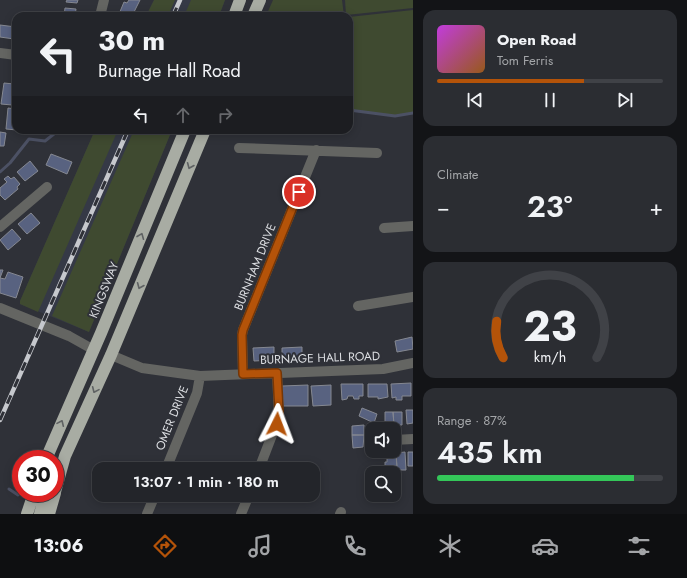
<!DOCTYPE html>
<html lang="en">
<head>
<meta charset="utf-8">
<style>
  body { margin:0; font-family:Jost,sans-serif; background:#2b2d32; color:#f1f3f6; height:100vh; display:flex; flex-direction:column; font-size:15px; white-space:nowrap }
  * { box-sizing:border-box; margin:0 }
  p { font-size:13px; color:#a3a5a8 }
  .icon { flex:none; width:22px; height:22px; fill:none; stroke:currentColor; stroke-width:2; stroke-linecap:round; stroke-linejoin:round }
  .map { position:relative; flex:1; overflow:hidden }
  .panel { display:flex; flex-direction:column; gap:10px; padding:10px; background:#131417; width:274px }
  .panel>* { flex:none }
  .top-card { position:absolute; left:12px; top:12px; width:341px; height:122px; border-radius:12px; box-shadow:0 2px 10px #0003,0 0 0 1px #404247; background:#23252a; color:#f1f3f6; overflow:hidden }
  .fabs { position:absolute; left:365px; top:422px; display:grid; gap:8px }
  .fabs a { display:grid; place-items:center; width:36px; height:36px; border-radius:8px; background:#23252a; box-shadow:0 2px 10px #0003,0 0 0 1px #404247; font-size:20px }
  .speed { position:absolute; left:12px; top:450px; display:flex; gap:8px; font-size:20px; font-weight:700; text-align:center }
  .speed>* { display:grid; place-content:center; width:52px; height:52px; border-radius:50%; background:#23252a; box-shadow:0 2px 10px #0003,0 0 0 1px #404247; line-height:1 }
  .speed .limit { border:6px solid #d22; background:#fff; color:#111 }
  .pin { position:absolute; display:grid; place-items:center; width:34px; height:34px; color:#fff; margin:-17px; border:2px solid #fff; border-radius:50%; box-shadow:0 1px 4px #0007 }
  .me { position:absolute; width:44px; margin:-22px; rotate:3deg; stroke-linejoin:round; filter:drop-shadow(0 0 3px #0008) }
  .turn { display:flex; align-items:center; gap:14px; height:84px; padding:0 20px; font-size:18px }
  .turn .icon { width:52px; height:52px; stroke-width:2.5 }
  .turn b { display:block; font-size:28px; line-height:34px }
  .lanes { display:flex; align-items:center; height:38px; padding:0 20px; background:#0003; justify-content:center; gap:20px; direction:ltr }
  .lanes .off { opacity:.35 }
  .big { font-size:30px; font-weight:600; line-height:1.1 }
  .panel .card { flex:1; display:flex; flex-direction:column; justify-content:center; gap:6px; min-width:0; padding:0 14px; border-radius:12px; background:#2b2d32 }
  .panel .dial { align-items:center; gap:0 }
  .dial svg { height:104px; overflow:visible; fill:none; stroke:#404247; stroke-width:7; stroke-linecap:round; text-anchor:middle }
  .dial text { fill:#f1f3f6; stroke:none }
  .song { display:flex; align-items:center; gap:12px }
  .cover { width:48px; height:48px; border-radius:6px; background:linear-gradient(135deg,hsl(290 70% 55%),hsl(30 70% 35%)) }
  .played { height:4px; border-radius:2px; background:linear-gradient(90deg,#b45309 65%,#404247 65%) }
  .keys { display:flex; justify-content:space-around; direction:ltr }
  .heat { display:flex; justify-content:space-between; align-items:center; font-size:22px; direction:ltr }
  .charge { height:6px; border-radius:3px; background:linear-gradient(90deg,#34c759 87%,#404247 0) }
  .trip { position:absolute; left:92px; top:462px; width:228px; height:40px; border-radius:12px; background:#23252a; box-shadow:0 2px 10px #0003,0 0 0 1px #404247; font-weight:600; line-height:40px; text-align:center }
  .menu { display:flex; height:64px; justify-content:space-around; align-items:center; background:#0e0f11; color:#a3a5a8 }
  .menu .icon { width:28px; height:28px }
  .menu .current { color:#b45309 }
  .menu b { font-size:18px; color:#f1f3f6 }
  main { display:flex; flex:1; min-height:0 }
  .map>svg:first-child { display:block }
</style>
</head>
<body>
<main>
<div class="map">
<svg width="413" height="514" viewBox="0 0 413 514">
  <rect width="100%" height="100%" fill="#2f3138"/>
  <path fill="#353946" d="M154,0h71l-6,16h-73z
    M95,130h77l-83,202 -69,-28v-3z"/>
  <path fill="#3f4a30" d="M154,0h21l-7,16h-22z
    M191,0h34l-6,16h-35z
    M273,0h69l2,16h-78z
    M345,0h68v8l-67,7z
    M413,10v103l-18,3 -46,-6v-93z
    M95,130h23l-80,182 -18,-8v-3z
    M134,130h38l-83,202 -37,-16z"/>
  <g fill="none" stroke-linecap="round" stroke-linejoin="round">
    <path stroke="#4c5164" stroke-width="3" d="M349,110l46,6 18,-3
      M0,172l10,-9 19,-24 16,2 14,-11
      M9,489l9,6"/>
  </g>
  <path fill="#586280" stroke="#858891" d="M67,0h11l-1,3 -11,-1z
    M129,0h11l-8,16 -13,-2 5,-12 3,1z
    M65,8l11,1 -1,7h-11z
    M0,25l16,2 -2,12 -14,-2z
    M4,83l10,1 -2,21 -11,-1z
    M8,108l8,1 1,21 -11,-1z
    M0,132l6,1 -2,13h-4z
    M51,154l21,8 -5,12 -21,-9z
    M30,161l8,10 -13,10 -8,-9z
    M8,176l3,3 3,-2 6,7 -3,3 1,2 -13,11 -5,-5v-7l7,-6 -3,-3z
    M31,213l9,10 -13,11 -9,-10z
    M12,229l9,10 -13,11 -8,-10z
    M0,270h3l-3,8 5,1 3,-7 15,5 -7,21 -16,-5z
    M412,337l1,12 -16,3 -2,-11z
    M274,347v13l-20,1 -1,-13z
    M302,347v12l-20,1v-12z
    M411,383v13h-9v4h-6v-3l-4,1 -1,-14z
    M341,384h22v12h-4v3h-5l-1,-3h-5l-1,3 -5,1z
    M368,384h19l1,13 -10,2v-2h-10z
    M308,385v21h-25l-1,-20z
    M331,385v20l-18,1 -2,-20z
    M362,408l15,6 -3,9 -15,-7z
    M406,410h7v13l-6,1z
    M385,412h8l1,13h-9z
    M393,412h9v13h-8z
    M364,425v10h-12v-9z
    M352,435h12l-1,12 -10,1z
    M405,452l1,18h-9l-1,-17z
    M408,452h5v14h-5z
    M387,453h9l1,13h-6v3h-6v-7h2z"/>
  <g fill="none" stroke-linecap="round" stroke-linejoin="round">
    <path stroke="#646562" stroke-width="10" d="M100,16l4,-16
      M0,53l16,2
      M239,148l138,5
      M0,227l47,-40
      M384,228l29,-2
      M358,306l55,-9
      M0,308l69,28 25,14
      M111,355l31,13 58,8 183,-7 30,-6
      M243,374l-1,-39 1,-5 73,-180
      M394,440l19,-1
      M166,469l31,-76 3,-17
      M259,469l20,-52 -2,-44
      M147,514l8,-19
      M241,514l8,-19
      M340,514l1,-2"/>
    <path stroke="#a8aca3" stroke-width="12" d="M234,16l6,-16
      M253,16l7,-16
      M46,459l55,-126 84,-203
      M55,492l10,-36 46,-101 94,-225
      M27,514l7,-21
      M40,514l6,-21
      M49,514l6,-21"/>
    <defs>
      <path id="rail" d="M173,16l7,-16
        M0,420l128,-290"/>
    </defs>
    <use href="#rail" stroke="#c6c8cd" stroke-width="4.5"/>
    <use href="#rail" stroke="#2f3138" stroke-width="3" stroke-dasharray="9" stroke-linecap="butt"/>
  </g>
  <defs><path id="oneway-chevron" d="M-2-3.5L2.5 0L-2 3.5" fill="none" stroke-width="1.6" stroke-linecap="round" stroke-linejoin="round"/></defs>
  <g stroke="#5f6263">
    <use href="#oneway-chevron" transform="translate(190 166) rotate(113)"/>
    <use href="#oneway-chevron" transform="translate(141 236) rotate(-68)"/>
    <use href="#oneway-chevron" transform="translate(140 286) rotate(113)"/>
    <use href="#oneway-chevron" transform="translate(95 390) rotate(114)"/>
    <use href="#oneway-chevron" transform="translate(61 423) rotate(-66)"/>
  </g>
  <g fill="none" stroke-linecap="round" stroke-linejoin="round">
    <defs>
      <path id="route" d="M277,424l2,-13 -2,-38 -34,1 -1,-39 1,-5 56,-138"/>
    </defs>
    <use href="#route" stroke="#753606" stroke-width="10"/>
    <use href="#route" stroke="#b45309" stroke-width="7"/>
  </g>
  <g text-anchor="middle" stroke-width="4" stroke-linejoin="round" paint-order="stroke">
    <g font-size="12" fill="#dcdee2" stroke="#2f3138">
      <text transform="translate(255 267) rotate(-68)" y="4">BURNHAM DRIVE</text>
      <text transform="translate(104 290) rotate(-68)" y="4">KINGSWAY</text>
      <text transform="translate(320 358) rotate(-2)" y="4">BURNAGE HALL ROAD</text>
      <text transform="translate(172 418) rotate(-68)" y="4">OMER DRIVE</text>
    </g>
  </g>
</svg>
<div class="fabs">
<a><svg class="icon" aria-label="sound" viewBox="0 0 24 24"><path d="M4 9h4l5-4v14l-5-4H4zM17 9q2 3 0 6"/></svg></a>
<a><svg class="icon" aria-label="search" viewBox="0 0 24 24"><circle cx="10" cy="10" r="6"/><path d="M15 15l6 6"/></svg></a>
</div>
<div class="speed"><div class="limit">30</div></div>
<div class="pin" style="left:299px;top:192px;background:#d93025"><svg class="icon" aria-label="arrive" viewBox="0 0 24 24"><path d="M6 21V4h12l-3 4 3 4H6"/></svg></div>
<svg class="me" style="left:277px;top:424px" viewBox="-20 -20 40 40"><path d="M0-17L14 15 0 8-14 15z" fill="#b45309" stroke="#fff" stroke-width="4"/></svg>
<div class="trip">13:07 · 1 min · 180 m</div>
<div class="top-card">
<div class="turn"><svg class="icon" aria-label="left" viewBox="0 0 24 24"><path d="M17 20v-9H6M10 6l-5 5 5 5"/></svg><div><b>30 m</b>Burnage Hall Road</div></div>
<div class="lanes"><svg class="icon" aria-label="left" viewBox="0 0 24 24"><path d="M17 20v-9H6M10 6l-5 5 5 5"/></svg><svg class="icon off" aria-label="ahead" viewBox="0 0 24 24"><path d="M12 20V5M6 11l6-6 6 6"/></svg><svg class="icon off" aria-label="right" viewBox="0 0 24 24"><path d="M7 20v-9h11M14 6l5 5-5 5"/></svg></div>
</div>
</div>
<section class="panel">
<div class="card">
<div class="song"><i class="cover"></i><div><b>Open Road</b><p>Tom Ferris</p></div></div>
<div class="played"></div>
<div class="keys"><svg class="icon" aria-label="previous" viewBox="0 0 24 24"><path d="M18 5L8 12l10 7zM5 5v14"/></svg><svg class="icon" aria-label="pause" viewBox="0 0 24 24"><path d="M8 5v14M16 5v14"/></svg><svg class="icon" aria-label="next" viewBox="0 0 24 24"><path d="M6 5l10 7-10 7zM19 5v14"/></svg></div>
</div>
<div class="card"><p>Climate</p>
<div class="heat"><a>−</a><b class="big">23°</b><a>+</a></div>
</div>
<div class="card dial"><svg viewBox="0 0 100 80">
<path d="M14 69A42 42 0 1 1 86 69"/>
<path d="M14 69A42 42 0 0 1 9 41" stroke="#b45309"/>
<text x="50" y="56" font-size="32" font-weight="700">23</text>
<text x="50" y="72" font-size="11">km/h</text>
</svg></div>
<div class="card"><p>Range · 87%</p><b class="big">435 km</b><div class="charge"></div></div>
</section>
</main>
<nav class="menu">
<b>13:06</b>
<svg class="icon current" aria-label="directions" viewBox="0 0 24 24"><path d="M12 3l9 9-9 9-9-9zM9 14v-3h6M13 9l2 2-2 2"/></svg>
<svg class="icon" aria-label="music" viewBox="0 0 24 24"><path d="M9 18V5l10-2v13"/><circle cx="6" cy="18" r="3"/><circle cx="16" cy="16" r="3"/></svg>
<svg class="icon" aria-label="phone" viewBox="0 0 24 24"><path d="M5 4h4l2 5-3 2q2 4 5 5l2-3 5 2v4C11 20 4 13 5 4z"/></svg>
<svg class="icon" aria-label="climate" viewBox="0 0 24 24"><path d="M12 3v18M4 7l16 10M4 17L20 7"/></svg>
<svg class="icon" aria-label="car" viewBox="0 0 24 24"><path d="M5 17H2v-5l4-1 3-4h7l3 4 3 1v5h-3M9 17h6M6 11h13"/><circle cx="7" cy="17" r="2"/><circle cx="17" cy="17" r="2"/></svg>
<svg class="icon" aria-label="filters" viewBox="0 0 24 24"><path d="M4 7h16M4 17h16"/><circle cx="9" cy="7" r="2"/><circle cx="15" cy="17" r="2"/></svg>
</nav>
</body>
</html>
